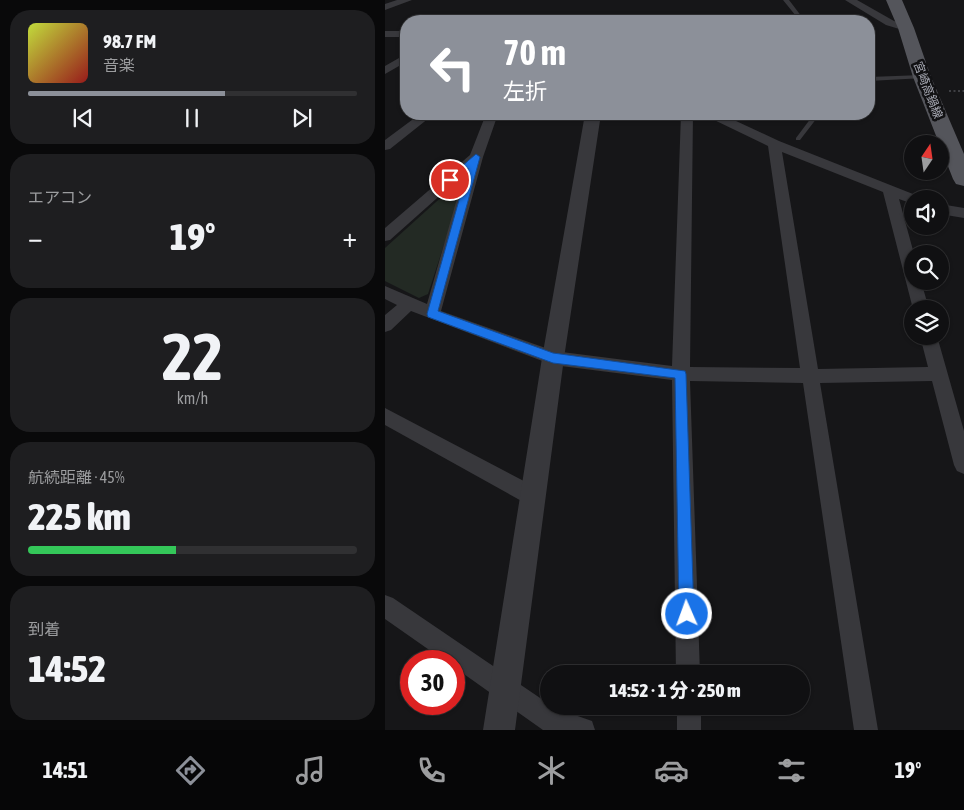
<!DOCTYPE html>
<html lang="ja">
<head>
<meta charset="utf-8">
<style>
  body { margin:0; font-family:"Asap Condensed","Noto Sans JP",sans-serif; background:#1e1e20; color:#f1f3f6; height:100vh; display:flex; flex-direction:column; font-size:19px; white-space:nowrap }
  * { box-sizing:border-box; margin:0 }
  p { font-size:16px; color:#9c9d9f }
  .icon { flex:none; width:28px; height:28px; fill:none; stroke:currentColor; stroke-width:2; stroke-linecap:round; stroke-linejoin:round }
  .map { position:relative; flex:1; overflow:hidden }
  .side { display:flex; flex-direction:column; gap:10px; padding:10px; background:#09090a; width:385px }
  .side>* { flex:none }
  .banner { position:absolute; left:15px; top:15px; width:475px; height:105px; border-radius:20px; box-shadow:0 1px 4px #0004,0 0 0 1px #303032; background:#8c9099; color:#fff; overflow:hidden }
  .needle { width:32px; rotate:13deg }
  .controls { position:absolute; left:519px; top:135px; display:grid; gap:10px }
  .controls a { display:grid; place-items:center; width:45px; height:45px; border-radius:50%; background:#101012; box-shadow:0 1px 4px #0004,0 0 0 1px #303032; font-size:25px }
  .speed { position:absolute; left:15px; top:650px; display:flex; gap:10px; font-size:25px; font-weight:700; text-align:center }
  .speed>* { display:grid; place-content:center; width:65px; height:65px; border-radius:50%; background:#101012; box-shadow:0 1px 4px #0004,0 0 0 1px #303032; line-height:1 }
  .speed .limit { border:8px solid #d22; background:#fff; color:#111 }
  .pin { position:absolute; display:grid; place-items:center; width:42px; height:42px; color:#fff; margin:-21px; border:2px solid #fff; border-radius:50%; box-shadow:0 1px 5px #0007 }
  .me { position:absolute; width:55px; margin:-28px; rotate:358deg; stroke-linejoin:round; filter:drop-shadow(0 0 4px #0008) }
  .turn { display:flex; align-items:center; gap:18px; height:105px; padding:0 20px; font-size:22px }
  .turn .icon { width:65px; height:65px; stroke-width:2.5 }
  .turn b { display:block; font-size:35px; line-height:42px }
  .big { font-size:38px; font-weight:800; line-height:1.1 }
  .side .card { flex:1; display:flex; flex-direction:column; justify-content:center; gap:8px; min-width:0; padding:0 18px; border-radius:20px; background:#1e1e20 }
  .side .dial { align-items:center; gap:0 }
  .dial b { font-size:65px; line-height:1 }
  .song { display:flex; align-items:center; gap:15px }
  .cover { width:60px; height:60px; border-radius:8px; background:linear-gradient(135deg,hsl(70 70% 55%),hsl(0 70% 35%)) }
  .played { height:5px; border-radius:2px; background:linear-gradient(90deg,#8c9099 60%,#303032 60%) }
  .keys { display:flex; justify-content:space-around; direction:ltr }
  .heat { display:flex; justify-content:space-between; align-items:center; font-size:28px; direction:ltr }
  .charge { height:8px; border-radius:4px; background:linear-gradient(90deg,#34c759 45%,#303032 0) }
  .trip { position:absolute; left:155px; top:665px; width:270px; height:50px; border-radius:25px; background:#101012; box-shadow:0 1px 4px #0004,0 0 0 1px #303032; font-weight:800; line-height:50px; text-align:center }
  .tab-bar { display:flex; height:80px; justify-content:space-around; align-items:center; background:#060607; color:#9c9d9f }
  .tab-bar .icon { width:35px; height:35px }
  .tab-bar .on { color:#8c9099 }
  .tab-bar b { font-size:22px; color:#f1f3f6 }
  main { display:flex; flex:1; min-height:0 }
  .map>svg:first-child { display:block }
</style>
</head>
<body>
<main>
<section class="side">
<div class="card">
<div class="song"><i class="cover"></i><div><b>98.7 FM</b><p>音楽</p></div></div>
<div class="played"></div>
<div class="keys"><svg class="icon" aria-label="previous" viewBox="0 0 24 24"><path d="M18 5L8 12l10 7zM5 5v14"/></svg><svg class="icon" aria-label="pause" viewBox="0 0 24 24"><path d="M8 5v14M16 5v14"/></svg><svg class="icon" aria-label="next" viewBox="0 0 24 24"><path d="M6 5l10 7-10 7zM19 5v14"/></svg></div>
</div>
<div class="card"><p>エアコン</p>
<div class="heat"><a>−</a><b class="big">19°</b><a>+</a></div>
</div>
<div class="card dial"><b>22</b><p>km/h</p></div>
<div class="card"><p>航続距離 · 45%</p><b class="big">225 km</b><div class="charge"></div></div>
<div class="card"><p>到着</p><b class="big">14:52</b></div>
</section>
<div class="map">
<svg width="579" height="730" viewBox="0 0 579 730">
  <rect width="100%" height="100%" fill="#161618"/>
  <path fill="#232a24" d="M82,174l-39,120 -9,4 -34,-17v-33z"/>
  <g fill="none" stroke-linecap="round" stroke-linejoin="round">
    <path stroke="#3e3f43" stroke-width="2" stroke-dasharray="2 2.5" stroke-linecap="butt" d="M564,91h15"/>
    <path fill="#38383c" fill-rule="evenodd" d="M398,0h6l16,21h-5z
      M537,75l3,2 -1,1 -55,3v-4z
      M429,114h6l-20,26h-4v-2z"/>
    <path fill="#38383c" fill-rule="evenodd" d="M12,0h15l-27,10v-6z
      M460,0h12l37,21 16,5 1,2 -5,3 -20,-6z
      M0,31h21v6h-21z
      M21,54v8l-21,12v-8z
      M35,114h14l-44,35 -5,1v-10z
      M101,114h12l-15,43 -42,154 113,40 118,15 9,-252h12l-3,253 110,1 -32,-222 -60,-29 -2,-3h15l58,27 139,55 2,3h-7v5l-14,-5 15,55h-1v27h8l8,28h-16l-30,-117 -101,-40 36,217 110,-2 -8,-31h17l27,95v43l-7,-3 -3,-6 -22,-84 -112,2 58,347h-24l-51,-347 -113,-2 10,293h-24l-4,-294 -119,-15 -142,-54 -20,19 -6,2v-17l12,-10 -12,-6v-13l42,18 37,-130 -74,66 -5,1v-13l85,-73z
      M555,204l24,4v10l-24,-4z
      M0,408l156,82 3,7 -3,7 -7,3 -7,-3 -142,-79z
      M0,595l8,3 156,106v2l43,15 3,9h-52l-89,-63v-6h-9l-60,-42z
      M292,706h24v24h-24z"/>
    <path fill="#38383c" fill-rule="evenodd" d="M200,114h16l-37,244 -49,372h-32l59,-372z"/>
    <path fill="#54555b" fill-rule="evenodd" d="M501,0h16l12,28 17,49 33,77v32l-8,-2 -3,-5 -40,-102 -15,-49z"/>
  </g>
  <path fill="#1a73e8" stroke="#114b97" d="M91,154l4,3 -42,154 115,42 132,18 1,3 8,240 -2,5 -5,2 -6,-2 -2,-5 -4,-236 -122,-15 -125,-46 -1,-3 41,-146 -15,14h-6l-1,-2z"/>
  <g text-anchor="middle" stroke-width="5" stroke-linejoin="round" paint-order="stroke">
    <g font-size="12" fill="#aaacb6" stroke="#111113">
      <text transform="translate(543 90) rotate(69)" y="4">宮崎高鍋線</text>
    </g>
  </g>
</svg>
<div class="controls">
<a><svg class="needle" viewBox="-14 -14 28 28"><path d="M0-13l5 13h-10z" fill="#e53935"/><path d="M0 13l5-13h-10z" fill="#9c9d9f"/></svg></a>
<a><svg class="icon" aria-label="sound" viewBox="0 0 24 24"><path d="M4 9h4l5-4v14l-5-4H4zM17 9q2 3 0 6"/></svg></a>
<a><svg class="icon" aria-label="search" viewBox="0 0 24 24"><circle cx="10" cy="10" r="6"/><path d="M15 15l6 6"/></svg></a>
<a><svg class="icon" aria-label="layers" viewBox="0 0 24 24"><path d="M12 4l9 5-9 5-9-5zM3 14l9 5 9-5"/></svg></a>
</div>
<div class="speed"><div class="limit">30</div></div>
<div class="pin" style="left:65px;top:180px;background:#d93025"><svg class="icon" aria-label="arrive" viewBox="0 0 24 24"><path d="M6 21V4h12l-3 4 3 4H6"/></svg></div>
<svg class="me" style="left:302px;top:614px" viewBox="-20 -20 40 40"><circle r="17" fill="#1a73e8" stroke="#fff" stroke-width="3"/><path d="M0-11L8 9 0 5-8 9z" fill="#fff"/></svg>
<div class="trip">14:52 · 1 分 · 250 m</div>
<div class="banner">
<div class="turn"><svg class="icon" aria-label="left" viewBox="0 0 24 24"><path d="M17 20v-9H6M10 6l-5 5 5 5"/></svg><div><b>70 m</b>左折</div></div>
</div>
</div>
</main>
<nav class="tab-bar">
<b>14:51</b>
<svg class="icon on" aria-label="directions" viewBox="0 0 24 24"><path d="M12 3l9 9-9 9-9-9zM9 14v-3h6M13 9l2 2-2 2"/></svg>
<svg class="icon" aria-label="music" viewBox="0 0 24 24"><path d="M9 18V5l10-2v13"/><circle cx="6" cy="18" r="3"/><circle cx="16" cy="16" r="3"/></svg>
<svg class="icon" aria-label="phone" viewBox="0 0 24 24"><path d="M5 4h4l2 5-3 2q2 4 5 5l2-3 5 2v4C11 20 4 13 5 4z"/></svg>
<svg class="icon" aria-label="climate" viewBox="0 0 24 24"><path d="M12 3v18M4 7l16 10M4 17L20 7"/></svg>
<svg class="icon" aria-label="car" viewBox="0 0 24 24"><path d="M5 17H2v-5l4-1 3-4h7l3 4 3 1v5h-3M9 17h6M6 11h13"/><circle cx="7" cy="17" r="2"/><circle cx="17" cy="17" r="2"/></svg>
<svg class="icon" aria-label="filters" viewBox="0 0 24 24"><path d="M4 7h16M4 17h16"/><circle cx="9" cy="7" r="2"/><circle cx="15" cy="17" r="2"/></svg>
<b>19°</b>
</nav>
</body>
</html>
